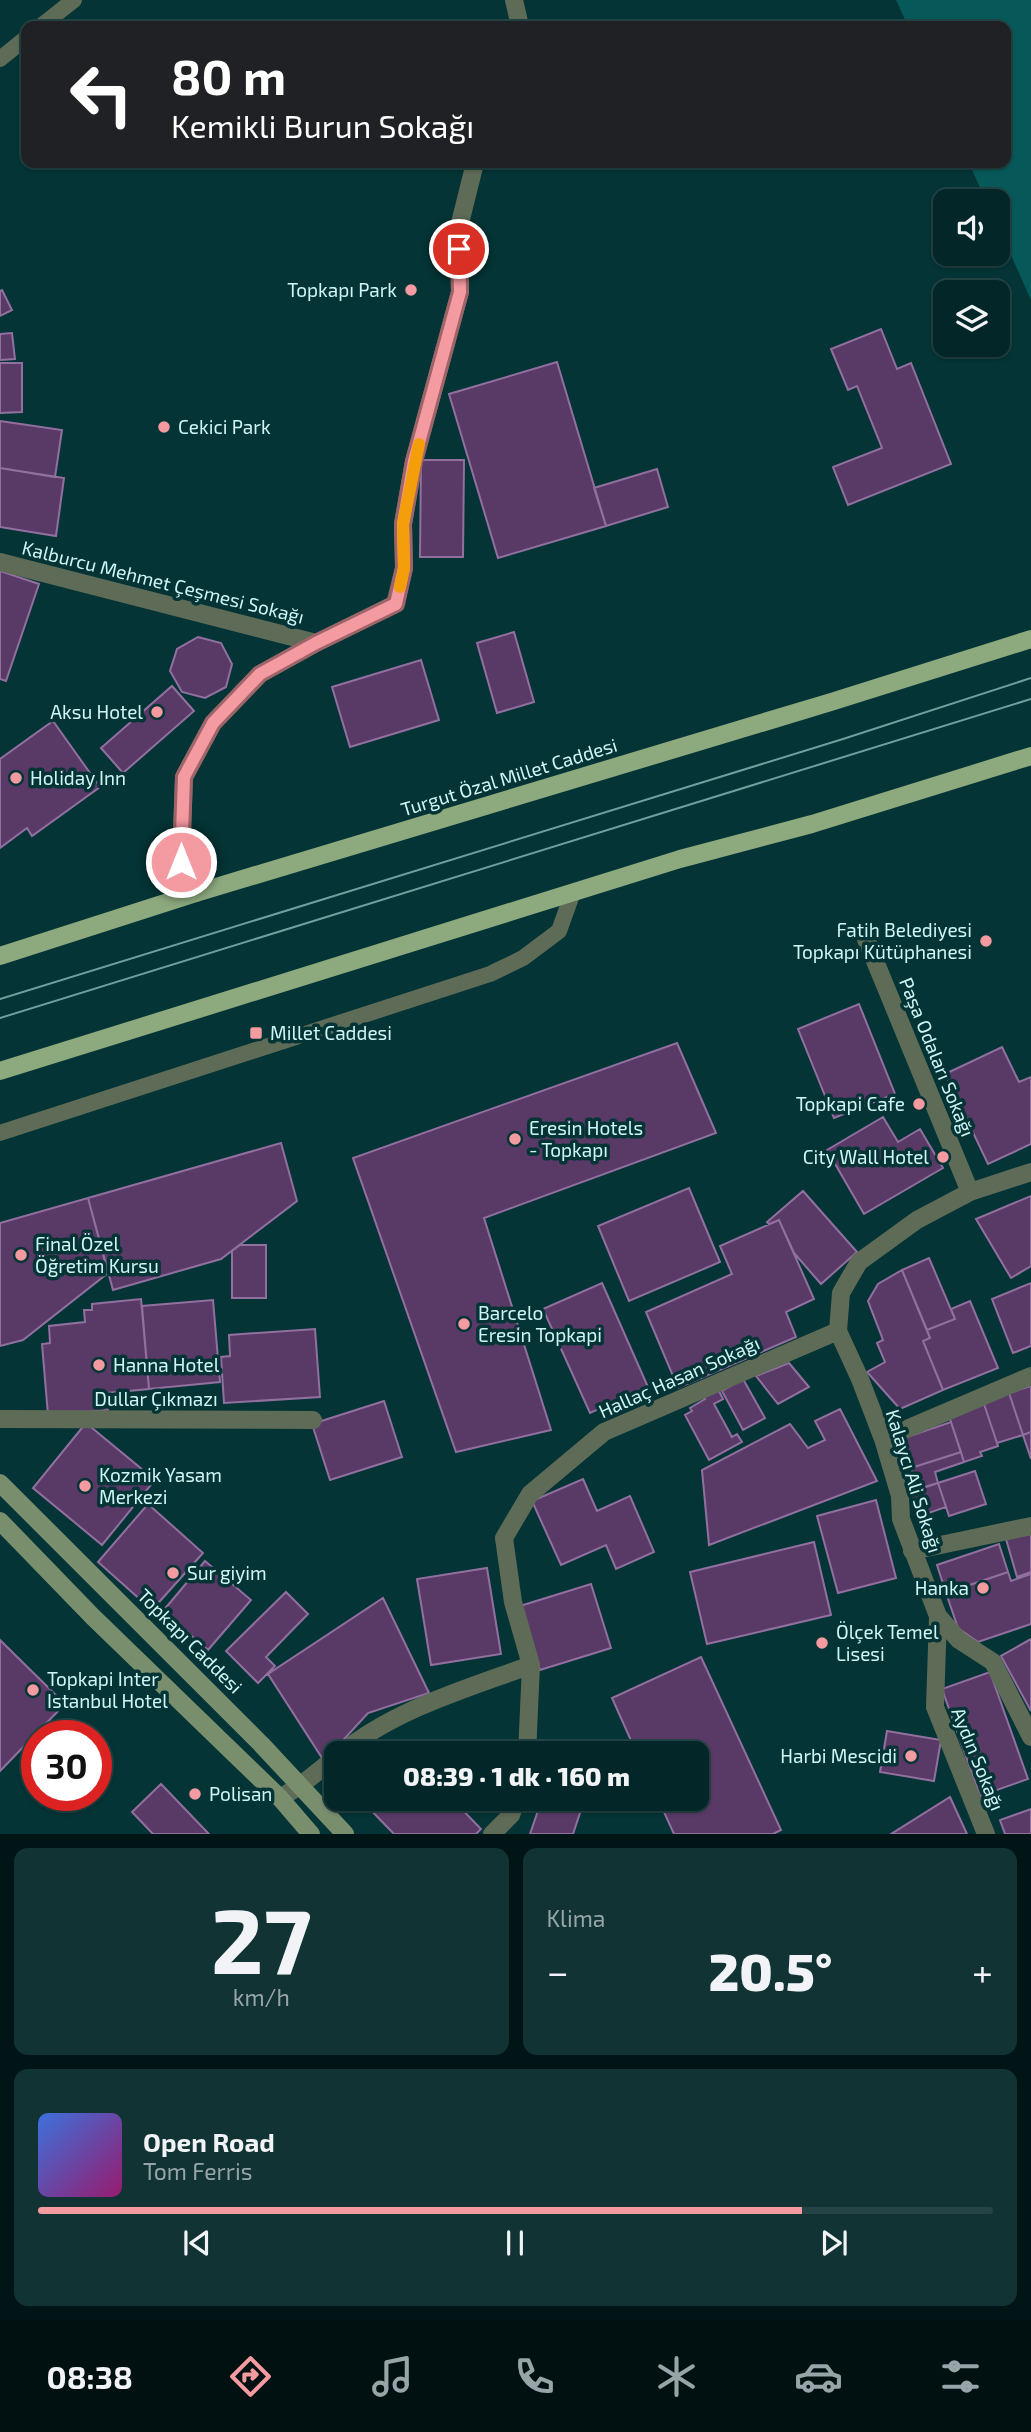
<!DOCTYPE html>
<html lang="tr">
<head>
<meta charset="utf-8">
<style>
  body { margin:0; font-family:"Exo 2",sans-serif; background:#113334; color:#f1f3f6; height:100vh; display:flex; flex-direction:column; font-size:26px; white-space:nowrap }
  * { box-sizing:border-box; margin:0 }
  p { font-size:23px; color:#97a5a8 }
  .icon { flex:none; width:38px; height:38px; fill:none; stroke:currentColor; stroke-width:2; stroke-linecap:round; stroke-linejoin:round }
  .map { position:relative; height:1834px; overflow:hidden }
  .sheet { display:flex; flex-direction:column; gap:14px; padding:14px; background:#021516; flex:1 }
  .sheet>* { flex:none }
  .top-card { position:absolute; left:21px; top:21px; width:990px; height:147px; border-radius:14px; box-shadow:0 2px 5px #0004,0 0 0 2px #244445; background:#202124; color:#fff; overflow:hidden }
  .fabs { position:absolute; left:933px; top:189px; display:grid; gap:14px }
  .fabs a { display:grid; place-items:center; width:77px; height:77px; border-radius:14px; background:#032728; box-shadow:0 2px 5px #0004,0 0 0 2px #244445; font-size:35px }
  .speed { position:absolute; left:21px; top:1720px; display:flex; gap:14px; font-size:35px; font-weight:700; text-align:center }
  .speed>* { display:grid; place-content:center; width:91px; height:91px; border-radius:50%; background:#032728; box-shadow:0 2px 5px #0004,0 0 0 2px #244445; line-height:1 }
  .speed .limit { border:10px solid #d22; background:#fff; color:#111 }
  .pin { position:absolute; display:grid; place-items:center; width:60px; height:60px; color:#fff; margin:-30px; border:4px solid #fff; border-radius:50%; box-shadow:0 2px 7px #0007 }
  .me { position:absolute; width:77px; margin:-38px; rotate:0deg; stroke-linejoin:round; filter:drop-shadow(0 0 5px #0008) }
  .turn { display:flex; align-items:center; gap:24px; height:147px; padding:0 35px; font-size:32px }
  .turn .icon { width:91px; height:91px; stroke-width:2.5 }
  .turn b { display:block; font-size:49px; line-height:60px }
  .big { font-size:52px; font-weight:800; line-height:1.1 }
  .sheet .card { flex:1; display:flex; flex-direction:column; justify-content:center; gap:10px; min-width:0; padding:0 24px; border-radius:14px; background:#113334 }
  .sheet .dial { align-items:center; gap:0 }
  .dial b { font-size:91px; line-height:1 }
  .song { display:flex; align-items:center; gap:21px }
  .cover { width:84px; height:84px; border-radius:10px; background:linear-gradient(135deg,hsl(220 70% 55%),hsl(320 70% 35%)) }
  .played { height:7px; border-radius:4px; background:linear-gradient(90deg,#f49aa1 80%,#244445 80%) }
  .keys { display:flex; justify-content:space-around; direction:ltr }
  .heat { display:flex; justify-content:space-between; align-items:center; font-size:38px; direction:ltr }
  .sheet .tiles { flex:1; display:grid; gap:14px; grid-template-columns:1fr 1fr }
  .card:last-child { grid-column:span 2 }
  .trip { position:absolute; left:324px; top:1741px; width:385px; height:70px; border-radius:14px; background:#032728; box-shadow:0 2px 5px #0004,0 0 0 2px #244445; font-weight:800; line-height:70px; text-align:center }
  .tabs { display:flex; height:112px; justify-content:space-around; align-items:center; background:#011010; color:#97a5a8 }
  .tabs .icon { width:49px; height:49px }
  .tabs .current { color:#f49aa1 }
  .tabs b { font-size:32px; color:#f1f3f6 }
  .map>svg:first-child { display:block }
</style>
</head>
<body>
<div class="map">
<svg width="1031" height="1834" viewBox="0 0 1031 1834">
  <rect width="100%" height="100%" fill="#043435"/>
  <path fill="#075959" d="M896,0h135v300l-33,-74v-25h-12l-17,-38h37v-137h-98z"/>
  <path fill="#593a66" stroke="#9170a0" stroke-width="2" d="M2,290l10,20 -12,6v-25z
    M881,329l16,40 14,-6 40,101 -103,41 -15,-38 49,-19 -25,-62 -9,4 -17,-41z
    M12,333l3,26 -15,1v-26z
    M557,362l49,164 -108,32 -49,-164z
    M0,363h22v49l-22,1z
    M0,421l62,9 -7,47 -55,-9z
    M421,460h43l-1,97h-43z
    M0,468l64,10 -8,58 -56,-9z
    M657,469l11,38 -62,19 -12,-38z
    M0,571l39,13 -33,97 -6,-2z
    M514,632l20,70 -37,11 -20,-70z
    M198,637l23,6 11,21 -6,23 -21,11 -23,-6 -12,-21 7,-22z
    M421,660l18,60 -89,27 -18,-60z
    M172,686l22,25 -71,62 -22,-25z
    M53,721l47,66 -68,49 -5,-8 -27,20v-89z
    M859,1004l36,90 -61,24 -36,-89z
    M677,1043l39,90 -232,85 67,212 -95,22 -103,-294z
    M1002,1047l17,35 12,-5v67l-43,20 -43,-90z
    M883,1117l15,25 22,-13 23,39 -79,46 -37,-64z
    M281,1143l16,58 -76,58 -108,31 -25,-92z
    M689,1188l31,74 -91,39 -31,-75z
    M803,1191l54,61 -36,32 -27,-31 -15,-33 -10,4 -2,-2z
    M1031,1196v70l-20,12 -35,-59z
    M88,1198l20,75 -85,67 -23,6v-123z
    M779,1220l35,79 -28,13 10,25 -118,51 -32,-76 86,-38 -12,-28z
    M240,1245h26v53h-34v-47z
    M929,1258l26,61 -28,11 -25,-60z
    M902,1270l28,68 -7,3 20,49 -43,19 -33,-37 18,-10 -8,-19 6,-3 -15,-39 10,-17z
    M602,1283l46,104 -58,26 -47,-104z
    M1031,1283v63l-18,7 -21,-54z
    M141,1299l8,90 -42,4 1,17 -60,5 -6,-71 8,-1 -1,-17 36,-4 -1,-12h8v-6z
    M213,1300l7,82 -71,7 -7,-83z
    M970,1301l28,67 -55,22 -20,-49 7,-3 -3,-8 28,-11 -4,-10z
    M315,1329l5,68 -96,6 -3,-46 9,-1 -1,-21z
    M789,1363l20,24 -31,17 -22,-28z
    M743,1379l22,39 -22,12 -21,-39z
    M1031,1386v46l-8,3 -14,-42z
    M717,1387l6,12 -9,5 18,33 5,-3 5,8 -33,18 -24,-45 7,-4 -2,-3 15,-9 -3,-4z
    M1009,1393l14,42 -26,8 -14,-42z
    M384,1401l18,56 -72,23 -18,-56z
    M983,1401l15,45 -18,6 2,4 -18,6 -16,-49z
    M840,1409l37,72 -168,64 -7,-75 88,-46 18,24 17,-8 -10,-19z
    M951,1422l10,30 -50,16 -10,-29z
    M86,1423l69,57 -53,65 -69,-57z
    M1031,1432v27l-8,-24z
    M961,1452l3,10 -29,10 3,11 -21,7 -6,-22z
    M975,1471l11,33 -37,12 -11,-33z
    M583,1479l14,32 33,-15 24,56 -38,17 -10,-24 -45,20 -29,-64z
    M938,1483l8,24 -26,9 -9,-25z
    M876,1500l20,78 -58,15 -21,-77z
    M148,1504l55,49 -51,57 -54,-48z
    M1031,1534v38l-14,5 -11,-38z
    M814,1542l17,73 -124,29 -17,-72z
    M999,1544l9,28 -62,21 -9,-28z
    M205,1561l46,39 -43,50 -45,-39z
    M487,1568l14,86 -70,11 -14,-86z
    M1008,1572l3,9 20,-7v50l-53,18 -20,-14 -12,-35z
    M591,1584l20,64 -71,22 -20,-64z
    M286,1592l22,22 -42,43 9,9 -17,17 -32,-32z
    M383,1598l46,95 -61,20 -44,48 -56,-87z
    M1031,1639v72l-30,-55z
    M0,1640l65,64 -65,67z
    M701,1657l80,173 -8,4h-99l-16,-35h38v-45h-59l-25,-56z
    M990,1672l38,107 -48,17 -38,-107z
    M887,1731l54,9 -7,41 -54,-9z
    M396,1741l12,13h-25z
    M161,1784l48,50h-56l-21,-22z
    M950,1797l17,37h-76z
    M360,1799h92l29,30 -5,5h-82z
    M542,1799h31l7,14 -7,21h-43z
    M1031,1809v25h-26l-5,-14z"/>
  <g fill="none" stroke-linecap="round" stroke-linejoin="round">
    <path stroke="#5e6b57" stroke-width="16" d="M41,26l33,-26
      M0,59l26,-21
      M0,1133l490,-159 33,-16 36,-27 14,-39"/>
    <path stroke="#5e6b57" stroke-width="18" d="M514,0l6,26
      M0,562l316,81
      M196,893l-15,-31 3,-85 29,-54 47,-49 56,-31 79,-39 9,-36 -1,-44 11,-63 46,-169 -1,-65 16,-64
      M866,939l104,253
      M838,1331l22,48 23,60 17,57 1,23 37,97 21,24 34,22 38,75
      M838,1331l3,-38 18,-31 58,-42 53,-28 61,-20
      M0,1419l313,1
      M883,1439l148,-63
      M912,1551l119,-25
      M938,1616l-3,91 51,127
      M340,1754c55,-45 126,-65 191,-89
      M527,1754l4,-89 -18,-63 -9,-64 26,-44 74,-62 234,-101
      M280,1798l21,-13 35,-28
      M492,1834l19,-19 6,-16"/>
    <path stroke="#788e6d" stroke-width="18" d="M0,1483l261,261 84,90
      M0,1521l93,96 187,181 31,36"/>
    <path stroke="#8da97e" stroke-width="18" d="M0,956l196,-63 635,-191 200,-63
      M0,1071l680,-212 132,-35 219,-68"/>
    <path stroke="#729e9e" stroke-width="2" d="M0,999l843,-260 188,-61
      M0,1018l1031,-319"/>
  </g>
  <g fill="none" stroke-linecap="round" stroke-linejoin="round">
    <defs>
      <path id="route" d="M181,862l3,-85 29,-54 47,-49 56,-31 80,-39 8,-36 -1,-44 11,-63 46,-169 -1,-43"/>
    </defs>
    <use href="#route" stroke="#9f6469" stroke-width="18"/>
    <use href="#route" stroke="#f49aa1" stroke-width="12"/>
    <path stroke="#f59e0b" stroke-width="12" d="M400,587l4,-19 -1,-44 16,-80"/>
  </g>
  <g fill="#f49aa1" stroke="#043435" stroke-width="2.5">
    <circle cx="411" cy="290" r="7"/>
    <circle cx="164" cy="427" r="7"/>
    <circle cx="157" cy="712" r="7"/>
    <circle cx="16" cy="778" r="7"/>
    <circle cx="986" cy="941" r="7"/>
    <rect x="249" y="1026" width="14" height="14" rx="3.5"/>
    <circle cx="919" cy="1104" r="7"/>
    <circle cx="515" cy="1139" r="7"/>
    <circle cx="943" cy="1157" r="7"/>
    <circle cx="21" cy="1255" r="7"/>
    <circle cx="464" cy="1324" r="7"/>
    <circle cx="99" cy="1365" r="7"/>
    <circle cx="85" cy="1486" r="7"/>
    <circle cx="173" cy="1573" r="7"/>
    <circle cx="983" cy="1588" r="7"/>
    <circle cx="822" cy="1643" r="7"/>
    <circle cx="33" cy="1690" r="7"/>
    <circle cx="911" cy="1756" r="7"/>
    <circle cx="195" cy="1794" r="7"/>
  </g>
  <g text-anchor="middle" stroke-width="7" stroke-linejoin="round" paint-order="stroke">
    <g font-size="19" fill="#cff6f5" stroke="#043435" text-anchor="start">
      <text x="397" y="297" text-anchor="end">Topkapı Park</text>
      <text x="178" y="434">Cekici Park</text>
      <text x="143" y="719" text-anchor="end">Aksu Hotel</text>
      <text x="30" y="785">Holiday Inn</text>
      <text x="972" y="937" text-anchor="end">Fatih Belediyesi<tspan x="972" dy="22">Topkapı Kütüphanesi</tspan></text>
      <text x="270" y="1040">Millet Caddesi</text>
      <text x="905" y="1111" text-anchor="end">Topkapi Cafe</text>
      <text x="529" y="1135">Eresin Hotels<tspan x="529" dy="22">- Topkapı</tspan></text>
      <text x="929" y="1164" text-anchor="end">City Wall Hotel</text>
      <text x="35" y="1251">Final Özel<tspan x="35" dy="22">Öğretim Kursu</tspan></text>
      <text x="478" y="1320">Barcelo<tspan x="478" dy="22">Eresin Topkapi</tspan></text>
      <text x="113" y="1372">Hanna Hotel</text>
      <text x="99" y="1482">Kozmik Yasam<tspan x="99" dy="22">Merkezi</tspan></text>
      <text x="187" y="1580">Sur giyim</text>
      <text x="969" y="1595" text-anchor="end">Hanka</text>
      <text x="836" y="1639">Ölçek Temel<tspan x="836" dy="22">Lisesi</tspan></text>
      <text x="47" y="1686">Topkapi Inter<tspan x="47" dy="22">Istanbul Hotel</tspan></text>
      <text x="897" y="1763" text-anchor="end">Harbi Mescidi</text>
      <text x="209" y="1801">Polisan</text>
    </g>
    <g font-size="19" fill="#cff6f5" stroke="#043435">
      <text transform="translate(163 582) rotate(14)" y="7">Kalburcu Mehmet Çeşmesi Sokağı</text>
      <text transform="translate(509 777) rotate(-17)" y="7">Turgut Özal Millet Caddesi</text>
      <text transform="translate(937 1057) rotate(68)" y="7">Paşa Odaları Sokağı</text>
      <text transform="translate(679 1377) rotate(-24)" y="7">Hallaç Hasan Sokağı</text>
      <text x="156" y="1406">Dullar Çıkmazı</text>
      <text transform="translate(914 1481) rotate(73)" y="7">Kalaycı Ali Sokağı</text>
      <text transform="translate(190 1641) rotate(45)" y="7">Topkapı Caddesi</text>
      <text transform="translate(978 1759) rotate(68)" y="7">Aydın Sokağı</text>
    </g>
  </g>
</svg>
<div class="fabs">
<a><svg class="icon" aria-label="sound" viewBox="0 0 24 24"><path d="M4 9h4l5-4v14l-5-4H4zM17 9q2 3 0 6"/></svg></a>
<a><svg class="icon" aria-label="layers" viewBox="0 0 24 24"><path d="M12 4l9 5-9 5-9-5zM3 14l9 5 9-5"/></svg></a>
</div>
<div class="speed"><div class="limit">30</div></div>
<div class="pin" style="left:459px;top:249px;background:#d93025"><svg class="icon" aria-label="arrive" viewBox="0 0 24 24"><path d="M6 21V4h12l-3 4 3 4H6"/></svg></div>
<svg class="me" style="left:181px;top:862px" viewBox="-20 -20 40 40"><circle r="17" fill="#f49aa1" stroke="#fff" stroke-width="3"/><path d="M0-11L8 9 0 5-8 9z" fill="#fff"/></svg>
<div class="trip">08:39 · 1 dk · 160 m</div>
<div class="top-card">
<div class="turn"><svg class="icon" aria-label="left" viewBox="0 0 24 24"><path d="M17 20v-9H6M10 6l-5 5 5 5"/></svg><div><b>80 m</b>Kemikli Burun Sokağı</div></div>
</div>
</div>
<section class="sheet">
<div class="tiles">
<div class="card dial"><b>27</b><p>km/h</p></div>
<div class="card"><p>Klima</p>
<div class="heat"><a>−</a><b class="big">20.5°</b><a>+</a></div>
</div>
<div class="card">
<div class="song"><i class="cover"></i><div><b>Open Road</b><p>Tom Ferris</p></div></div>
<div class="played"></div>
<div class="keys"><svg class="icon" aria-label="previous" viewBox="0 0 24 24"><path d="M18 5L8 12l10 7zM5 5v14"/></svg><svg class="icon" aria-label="pause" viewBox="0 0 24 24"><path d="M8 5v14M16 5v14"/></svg><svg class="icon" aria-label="next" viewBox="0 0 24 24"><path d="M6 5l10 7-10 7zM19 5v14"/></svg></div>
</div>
</div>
</section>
<nav class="tabs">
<b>08:38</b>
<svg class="icon current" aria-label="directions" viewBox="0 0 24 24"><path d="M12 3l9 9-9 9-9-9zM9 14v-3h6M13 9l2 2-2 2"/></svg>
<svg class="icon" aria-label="music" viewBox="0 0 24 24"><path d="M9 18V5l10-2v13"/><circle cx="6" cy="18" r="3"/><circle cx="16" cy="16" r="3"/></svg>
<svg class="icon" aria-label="phone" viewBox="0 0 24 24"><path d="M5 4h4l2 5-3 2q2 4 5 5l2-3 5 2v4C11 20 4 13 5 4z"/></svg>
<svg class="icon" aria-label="climate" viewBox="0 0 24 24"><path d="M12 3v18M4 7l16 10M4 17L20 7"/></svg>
<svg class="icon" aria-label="car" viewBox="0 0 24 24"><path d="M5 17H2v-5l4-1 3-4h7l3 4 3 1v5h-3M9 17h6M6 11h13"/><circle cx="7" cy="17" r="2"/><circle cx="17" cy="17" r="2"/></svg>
<svg class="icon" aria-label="filters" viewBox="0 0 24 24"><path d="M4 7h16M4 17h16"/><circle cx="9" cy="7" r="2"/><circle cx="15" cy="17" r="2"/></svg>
</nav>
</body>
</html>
